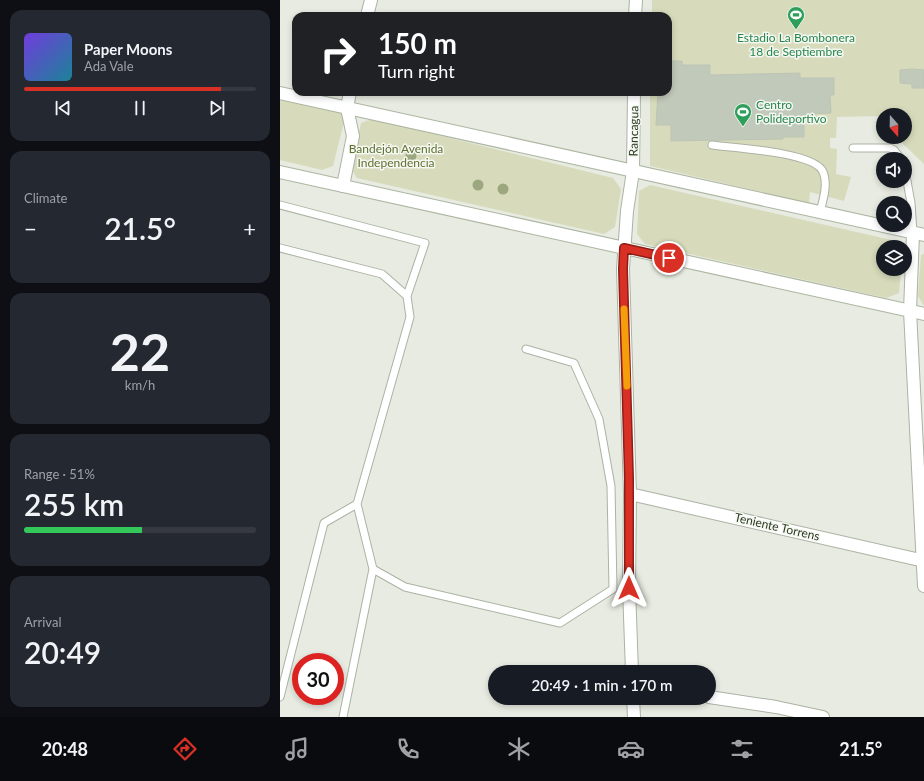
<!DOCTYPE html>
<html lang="en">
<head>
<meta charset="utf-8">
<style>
  body { margin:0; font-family:Lato,sans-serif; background:#242831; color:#f1f3f6; height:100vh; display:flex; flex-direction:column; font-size:15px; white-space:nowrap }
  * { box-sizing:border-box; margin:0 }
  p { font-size:13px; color:#9ea1a6 }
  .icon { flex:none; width:22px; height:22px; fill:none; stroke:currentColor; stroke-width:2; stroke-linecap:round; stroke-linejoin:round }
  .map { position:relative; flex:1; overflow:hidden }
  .drawer { display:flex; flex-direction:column; gap:10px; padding:10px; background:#0d0f14; width:280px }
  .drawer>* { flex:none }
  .guide { position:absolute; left:12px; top:12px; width:380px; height:84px; border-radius:12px; box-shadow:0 2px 6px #0003; background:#202124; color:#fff; overflow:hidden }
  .needle { width:26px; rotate:160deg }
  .buttons { position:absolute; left:596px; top:108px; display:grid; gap:8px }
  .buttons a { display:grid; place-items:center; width:36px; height:36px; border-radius:50%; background:#171b24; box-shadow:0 2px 6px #0003; font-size:20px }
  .speed { position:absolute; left:12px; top:653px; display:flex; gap:8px; font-size:20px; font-weight:700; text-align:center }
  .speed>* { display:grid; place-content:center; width:52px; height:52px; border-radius:50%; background:#171b24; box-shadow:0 2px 6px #0003; line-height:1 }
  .speed .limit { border:6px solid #d22; background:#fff; color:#111 }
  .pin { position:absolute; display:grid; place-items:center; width:34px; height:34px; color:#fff; margin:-17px; border:2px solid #fff; border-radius:50%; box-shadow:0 1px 4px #0007 }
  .me { position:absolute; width:44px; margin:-22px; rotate:0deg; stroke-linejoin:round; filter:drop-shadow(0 0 3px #0008) }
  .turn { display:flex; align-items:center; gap:14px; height:84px; padding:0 20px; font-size:18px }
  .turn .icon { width:52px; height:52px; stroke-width:2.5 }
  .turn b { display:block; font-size:28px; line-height:34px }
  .big { font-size:30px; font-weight:600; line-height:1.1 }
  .drawer .widget { flex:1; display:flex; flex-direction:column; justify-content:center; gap:6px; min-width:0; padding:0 14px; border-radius:12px; background:#242831 }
  .drawer .dial { align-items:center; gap:0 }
  .dial b { font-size:52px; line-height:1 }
  .song { display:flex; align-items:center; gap:12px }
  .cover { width:48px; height:48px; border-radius:6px; background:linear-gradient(135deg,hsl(260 70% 55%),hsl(190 70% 35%)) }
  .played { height:4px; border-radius:2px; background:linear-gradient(90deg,#d93025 85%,#363941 85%) }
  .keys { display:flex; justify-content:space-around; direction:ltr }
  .heat { display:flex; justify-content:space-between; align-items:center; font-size:22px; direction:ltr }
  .charge { height:6px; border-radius:3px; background:linear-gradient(90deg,#34c759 51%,#363941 0) }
  .trip { position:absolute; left:208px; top:665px; width:228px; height:40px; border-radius:20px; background:#171b24; box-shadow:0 2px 6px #0003; font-weight:600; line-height:40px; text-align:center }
  .menu { display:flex; height:64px; justify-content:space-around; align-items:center; background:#090b0e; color:#9ea1a6 }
  .menu .icon { width:28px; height:28px }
  .menu .on { color:#d93025 }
  .menu b { font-size:18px; color:#f1f3f6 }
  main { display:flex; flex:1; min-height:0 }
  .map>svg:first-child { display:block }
</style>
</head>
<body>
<main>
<section class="drawer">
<div class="widget">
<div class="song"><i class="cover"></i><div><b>Paper Moons</b><p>Ada Vale</p></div></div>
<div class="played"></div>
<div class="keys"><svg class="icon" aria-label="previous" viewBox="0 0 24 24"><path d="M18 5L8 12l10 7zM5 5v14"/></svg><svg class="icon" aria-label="pause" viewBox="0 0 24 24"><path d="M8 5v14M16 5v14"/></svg><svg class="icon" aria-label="next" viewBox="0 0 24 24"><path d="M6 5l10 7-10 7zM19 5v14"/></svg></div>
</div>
<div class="widget"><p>Climate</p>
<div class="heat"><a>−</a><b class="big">21.5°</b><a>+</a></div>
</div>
<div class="widget dial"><b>22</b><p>km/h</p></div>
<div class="widget"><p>Range · 51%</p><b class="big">255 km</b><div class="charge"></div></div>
<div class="widget"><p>Arrival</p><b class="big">20:49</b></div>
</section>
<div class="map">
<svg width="644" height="717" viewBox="0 0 644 717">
  <rect width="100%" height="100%" fill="#e7ebe1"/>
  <path fill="#d7dbbb" d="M372,0h272v164l-25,-24v-3h6v-22h-22v1l-46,1 -1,21h-6v10l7,1 -1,25 15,3 -7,24 -34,-9 -1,11 -159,-37v-74h18v-76h-16z
    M0,98l64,15 1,5 -12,48 -11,4 -42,-10z
    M92,119l241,59 8,11 -6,38 -11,7 -247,-56 -6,-10 10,-45z
    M370,185l246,56 3,6h-16v22h18l-2,24 -13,5 -241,-54 -8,-10 2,-43z
    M644,254v52l-6,-10 3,-41z
    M363,698h56l-2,6 -54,-4z"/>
  <path fill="#c1c9ba" stroke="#bdc4b4" d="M390,61h12v4h28v10l90,-2v5h34v17h-4l1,18 -20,1v3l-7,1v19h-21v2l-112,2v-16h-15l2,-33h12z
    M632,69l12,1v18h-12v-4l-12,-1v-13z"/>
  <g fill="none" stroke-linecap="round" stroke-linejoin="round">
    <defs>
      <path id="service" d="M432,145c23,3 98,7 110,25 7,12 1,30 -2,42
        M573,148h37l4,2 7,9
        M625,170l6,33 2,30
        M0,205l145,38 -18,53 3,21 -53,187 -33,19 -44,174
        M0,248l102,26 25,22
        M93,569l32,18 155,36 53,-34 -2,-103 -12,-67 -25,-56 -48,-14
        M63,717l30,-148 -16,-65"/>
      <path id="minor" d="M355,16l1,-16
        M633,233l-3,78 14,275
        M350,494l294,67
        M352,672l-3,-84 1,-94 -7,-225 4,-58 6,-40 1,-79
        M429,697l67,10 47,10
        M353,698l1,19"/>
      <path id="tertiary" d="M87,16l4,-16
        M63,186l10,-50 -6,-28 3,-16"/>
      <path id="secondary" d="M0,93l644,142
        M0,172l644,142"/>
    </defs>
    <use href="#service" stroke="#abb3a4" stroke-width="9"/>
    <use href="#minor" stroke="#abb3a4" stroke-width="14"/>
    <use href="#tertiary" stroke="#abb3a4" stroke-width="14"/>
    <use href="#secondary" stroke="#abb6a1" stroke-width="14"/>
    <use href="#service" stroke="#fff" stroke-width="7"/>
    <use href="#minor" stroke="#fff" stroke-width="12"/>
    <use href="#tertiary" stroke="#fff" stroke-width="12"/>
    <use href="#secondary" stroke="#fff" stroke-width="12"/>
  </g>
  <g fill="#9ca77f">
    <circle cx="131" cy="156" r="5.5"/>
    <circle cx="198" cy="185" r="5.5"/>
    <circle cx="223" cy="189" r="5.5"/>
  </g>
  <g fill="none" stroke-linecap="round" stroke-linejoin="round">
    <defs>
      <path id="route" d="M349,588v-110l-6,-209 1,-21 45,10"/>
    </defs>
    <use href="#route" stroke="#8d1f18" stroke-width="10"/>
    <use href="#route" stroke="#d93025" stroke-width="7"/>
    <path stroke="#f59e0b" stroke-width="7" d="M344,309l3,77"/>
  </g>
  <defs>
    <symbol id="stadium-pin" viewBox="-11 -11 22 30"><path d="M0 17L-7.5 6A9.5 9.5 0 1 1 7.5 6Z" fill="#2e9e5b" stroke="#f5f8f2"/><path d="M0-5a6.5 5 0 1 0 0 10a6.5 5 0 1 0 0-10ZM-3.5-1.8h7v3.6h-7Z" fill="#fff"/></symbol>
  </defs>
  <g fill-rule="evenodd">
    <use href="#stadium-pin" x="506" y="5" width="20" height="27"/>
    <use href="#stadium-pin" x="453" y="102" width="20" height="27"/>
  </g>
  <g text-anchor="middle" stroke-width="3" stroke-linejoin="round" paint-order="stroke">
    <g font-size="12" fill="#27864d" stroke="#f5f8f2">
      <text x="516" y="42">Estadio La Bombonera<tspan x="516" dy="14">18 de Septiembre</tspan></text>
      <text x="476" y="109" text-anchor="start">Centro<tspan x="476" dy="14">Polideportivo</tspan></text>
    </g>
    <g font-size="12" fill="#2c3b23" stroke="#f5f8f2">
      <text transform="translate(354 131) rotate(-89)" y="4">Rancagua</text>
      <text transform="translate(497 527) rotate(13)" y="4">Teniente Torrens</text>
    </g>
    <g font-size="12" fill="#5f6f2f" stroke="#f5f8f2">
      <text x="116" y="153">Bandejón Avenida<tspan x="116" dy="14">Independencia</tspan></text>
    </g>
  </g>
</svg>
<div class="buttons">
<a><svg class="needle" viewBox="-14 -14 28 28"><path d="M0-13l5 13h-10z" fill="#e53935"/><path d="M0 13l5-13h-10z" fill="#9ea1a6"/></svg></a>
<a><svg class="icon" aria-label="sound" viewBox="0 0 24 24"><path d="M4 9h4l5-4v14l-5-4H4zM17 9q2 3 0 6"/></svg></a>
<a><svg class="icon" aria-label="search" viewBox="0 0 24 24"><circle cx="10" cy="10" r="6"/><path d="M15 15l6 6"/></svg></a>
<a><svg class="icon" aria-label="layers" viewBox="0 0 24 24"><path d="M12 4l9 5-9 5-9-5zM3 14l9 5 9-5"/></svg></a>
</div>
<div class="speed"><div class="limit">30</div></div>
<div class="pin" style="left:389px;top:258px;background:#d93025"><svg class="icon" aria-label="arrive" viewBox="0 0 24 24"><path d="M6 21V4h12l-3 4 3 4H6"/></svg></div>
<svg class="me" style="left:349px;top:588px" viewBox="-20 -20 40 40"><path d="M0-17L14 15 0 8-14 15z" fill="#d93025" stroke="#fff" stroke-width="4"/></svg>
<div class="trip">20:49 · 1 min · 170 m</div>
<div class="guide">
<div class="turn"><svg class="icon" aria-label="right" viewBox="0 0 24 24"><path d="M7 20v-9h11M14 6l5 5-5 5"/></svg><div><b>150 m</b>Turn right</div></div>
</div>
</div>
</main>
<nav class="menu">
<b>20:48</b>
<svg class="icon on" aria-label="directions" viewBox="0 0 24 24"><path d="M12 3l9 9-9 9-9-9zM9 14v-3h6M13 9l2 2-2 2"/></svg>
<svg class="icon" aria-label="music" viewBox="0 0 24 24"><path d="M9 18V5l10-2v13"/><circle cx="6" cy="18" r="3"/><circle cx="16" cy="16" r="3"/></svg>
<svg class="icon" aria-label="phone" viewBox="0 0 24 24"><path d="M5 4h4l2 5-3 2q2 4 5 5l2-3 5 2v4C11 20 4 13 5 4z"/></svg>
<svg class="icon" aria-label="climate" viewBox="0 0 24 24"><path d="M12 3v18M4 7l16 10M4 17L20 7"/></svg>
<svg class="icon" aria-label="car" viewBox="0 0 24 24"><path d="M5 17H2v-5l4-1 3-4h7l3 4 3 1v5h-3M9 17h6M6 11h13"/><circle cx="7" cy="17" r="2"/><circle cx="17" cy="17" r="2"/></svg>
<svg class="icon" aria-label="filters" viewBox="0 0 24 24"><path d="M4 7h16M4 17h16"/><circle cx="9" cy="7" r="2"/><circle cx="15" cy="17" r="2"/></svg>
<b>21.5°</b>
</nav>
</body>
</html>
